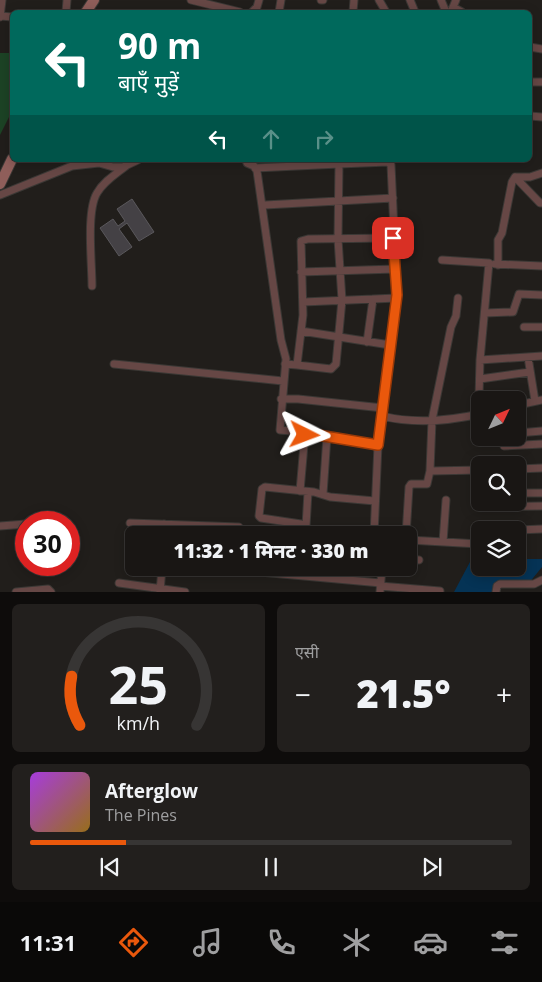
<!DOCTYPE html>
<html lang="hi">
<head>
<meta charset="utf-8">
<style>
  body { margin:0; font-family:"Open Sans","Noto Sans Devanagari",sans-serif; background:#221f1d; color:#f1f3f6; height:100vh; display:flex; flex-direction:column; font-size:19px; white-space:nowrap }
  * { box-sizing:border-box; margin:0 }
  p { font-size:16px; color:#9f9fa0 }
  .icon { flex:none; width:28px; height:28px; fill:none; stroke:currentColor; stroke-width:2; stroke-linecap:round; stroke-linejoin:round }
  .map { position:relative; height:592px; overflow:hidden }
  .drawer { display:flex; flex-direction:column; gap:12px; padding:12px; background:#0e0c0b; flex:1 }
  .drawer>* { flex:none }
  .guide { position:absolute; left:10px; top:10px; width:522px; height:152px; border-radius:8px; box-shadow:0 2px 12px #0003,0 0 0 1px #373534; background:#00695c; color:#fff; overflow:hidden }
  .needle { width:32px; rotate:47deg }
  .controls { position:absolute; left:471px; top:391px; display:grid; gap:10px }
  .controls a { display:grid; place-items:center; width:55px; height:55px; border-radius:8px; background:#191614; box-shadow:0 2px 12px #0003,0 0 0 1px #373534; font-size:25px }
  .speed { position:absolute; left:15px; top:511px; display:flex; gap:10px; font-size:25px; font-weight:700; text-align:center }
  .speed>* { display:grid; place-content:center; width:65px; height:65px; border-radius:50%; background:#191614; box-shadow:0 2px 12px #0003,0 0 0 1px #373534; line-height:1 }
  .speed .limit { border:8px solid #d22; background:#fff; color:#111 }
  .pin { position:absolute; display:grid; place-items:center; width:42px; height:42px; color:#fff; margin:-21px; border-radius:10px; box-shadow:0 2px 8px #0006 }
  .me { position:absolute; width:55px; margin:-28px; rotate:93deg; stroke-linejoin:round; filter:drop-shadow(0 0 4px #0008) }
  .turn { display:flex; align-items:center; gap:18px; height:105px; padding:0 25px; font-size:22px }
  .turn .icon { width:65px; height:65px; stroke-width:2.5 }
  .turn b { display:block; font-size:35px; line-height:42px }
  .lanes { display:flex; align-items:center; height:48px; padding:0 25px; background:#0003; justify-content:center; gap:25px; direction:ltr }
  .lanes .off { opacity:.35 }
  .big { font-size:38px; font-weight:800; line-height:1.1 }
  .drawer .card { flex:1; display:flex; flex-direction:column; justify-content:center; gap:8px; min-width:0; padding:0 18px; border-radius:8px; background:#221f1d }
  .drawer .dial { align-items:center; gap:0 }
  .dial svg { height:130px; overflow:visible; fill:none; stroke:#373534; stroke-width:7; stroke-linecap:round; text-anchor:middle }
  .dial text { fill:#f1f3f6; stroke:none }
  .song { display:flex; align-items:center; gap:15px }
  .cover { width:60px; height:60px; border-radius:8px; background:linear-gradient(135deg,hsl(280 70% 55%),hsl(40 70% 35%)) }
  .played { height:5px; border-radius:2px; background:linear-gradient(90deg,#ea580c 20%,#373534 20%) }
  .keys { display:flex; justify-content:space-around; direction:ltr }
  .heat { display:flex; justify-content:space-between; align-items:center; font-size:28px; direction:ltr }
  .drawer .tiles { flex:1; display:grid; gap:12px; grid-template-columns:1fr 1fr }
  .card:last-child { grid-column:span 2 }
  .trip { position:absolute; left:125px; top:526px; width:292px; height:50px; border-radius:8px; background:#191614; box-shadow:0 2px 12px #0003,0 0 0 1px #373534; font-weight:800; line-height:50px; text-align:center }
  .tabs { display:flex; height:80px; justify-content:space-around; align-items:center; background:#0a0908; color:#9f9fa0 }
  .tabs .icon { width:35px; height:35px }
  .tabs .on { color:#ea580c }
  .tabs b { font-size:22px; color:#f1f3f6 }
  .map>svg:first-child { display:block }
</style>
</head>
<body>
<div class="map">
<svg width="542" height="592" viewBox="0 0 542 592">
  <rect width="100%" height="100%" fill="#211e1b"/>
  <path fill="#1c4325" d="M0,53h12v58l-12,24z"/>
  <path fill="#053355" d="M479,545l1,23h38v-9h24v8l-13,16 -30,5 -8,4h-37z"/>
  <path fill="#444145" stroke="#5a585c" d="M132,199l22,33 -15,9 -12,-18 -8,6 13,18 -13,9 -19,-28 13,-9 5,7 7,-5 -8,-12z"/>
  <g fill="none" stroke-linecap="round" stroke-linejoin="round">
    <defs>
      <path id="street" d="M191,0l49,12
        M321,0h2
        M379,0l7,12
        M410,0l5,12
        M441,0l5,12
        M453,7l9,5
        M66,12l1,-12
        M252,12l5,-5 2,-7
        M279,12l2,-12
        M353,12l1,-12
        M451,12l5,-12
        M1,16l11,1
        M0,17l2,-17
        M530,47l12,2
        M530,82h12
        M530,116l12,1
        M246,160l1,3 7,3 3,5 24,169 5,19 -6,71 32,3 66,12 19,-150 -6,-130 -3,-3 -49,2 -1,-4
        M255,168l84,-4 -1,75 4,61 -6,64 -5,5 -34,-4
        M515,177l25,26h2
        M0,195l72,-29 27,-3 14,4h10l15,-7
        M265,205l128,-7
        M442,260l47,3 -9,97 62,-4
        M495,264l47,2
        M498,265v-25l4,-7 10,-51 3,-5h15l12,-4
        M301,272l94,-3
        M92,286c0,-23 -6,-75 5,-93 7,-12 19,-19 29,-27
        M303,302l94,-4
        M485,313l28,-1 6,-18 23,1
        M524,327h18
        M301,331l89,14
        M367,342l6,-43
        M528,357l7,44
        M114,364l169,17
        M285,364l12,1 6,-50 -2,-74 7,-2 85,-1
        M480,379l50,-7
        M479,397l1,-37
        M281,399h17l85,9
        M518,405l24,-5
        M382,416c32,8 66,5 98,-2
        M518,433l24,-2
        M504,446l38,-2
        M518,469l24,-1
        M430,471l2,-51 19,-93 5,-11 2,-18
        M300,491l5,-58
        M518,493h24
        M323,494l4,-58
        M482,507l60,-1
        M130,523l109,4
        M0,526l26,-2
        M306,526l2,-34
        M518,530l24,-1
        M164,535v-11
        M348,535l-32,-3 -15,-8 -40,-6 -2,-2 3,-27 3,-2 49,5 16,5 45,4
        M374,535l4,-90
        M406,535l3,-48 2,-3h16l3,-13 50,-1
        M131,538h3
        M409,540l70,4
        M443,542l3,-42
        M409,559l10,1
        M129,560l5,1
        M214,568l167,15
        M119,583l66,9
        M380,586l60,5
        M16,592l32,-3 3,3
        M160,592l2,-24
        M380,592l2,-24
        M496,592l1,-6 3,-2h34l8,-4"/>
      <path id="secondary" d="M86,12l8,-12
        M0,184l12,-25"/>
    </defs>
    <use href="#street" stroke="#3b3835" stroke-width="9"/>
    <use href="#secondary" stroke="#3b3835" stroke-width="12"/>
    <use href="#street" stroke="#664745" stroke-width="7"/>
    <use href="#secondary" stroke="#8f5e5a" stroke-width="10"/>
  </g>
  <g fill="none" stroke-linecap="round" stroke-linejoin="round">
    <defs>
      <path id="route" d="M305,435v-2l7,1 66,11 19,-150 -4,-57"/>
    </defs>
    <use href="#route" stroke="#983908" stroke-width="12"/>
    <use href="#route" stroke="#ea580c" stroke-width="9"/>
  </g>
</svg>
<div class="controls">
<a><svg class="needle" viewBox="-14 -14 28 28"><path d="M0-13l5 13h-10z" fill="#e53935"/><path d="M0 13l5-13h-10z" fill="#9f9fa0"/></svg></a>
<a><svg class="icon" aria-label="search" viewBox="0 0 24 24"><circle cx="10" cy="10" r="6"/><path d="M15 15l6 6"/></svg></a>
<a><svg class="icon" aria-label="layers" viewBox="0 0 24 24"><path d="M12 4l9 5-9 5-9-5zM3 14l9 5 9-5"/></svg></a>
</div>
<div class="speed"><div class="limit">30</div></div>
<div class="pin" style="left:393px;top:238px;background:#d93025"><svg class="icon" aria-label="arrive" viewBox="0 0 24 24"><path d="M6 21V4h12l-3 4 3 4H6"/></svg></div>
<svg class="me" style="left:305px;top:435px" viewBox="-20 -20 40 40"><path d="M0-17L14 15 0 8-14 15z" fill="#ea580c" stroke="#fff" stroke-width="4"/></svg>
<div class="trip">11:32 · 1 मिनट · 330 m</div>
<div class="guide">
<div class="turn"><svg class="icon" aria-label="left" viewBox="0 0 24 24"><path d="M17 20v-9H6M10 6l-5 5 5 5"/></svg><div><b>90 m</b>बाएँ मुड़ें</div></div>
<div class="lanes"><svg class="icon" aria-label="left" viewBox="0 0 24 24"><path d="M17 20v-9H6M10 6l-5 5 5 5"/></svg><svg class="icon off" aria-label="ahead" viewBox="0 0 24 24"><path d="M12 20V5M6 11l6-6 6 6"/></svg><svg class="icon off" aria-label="right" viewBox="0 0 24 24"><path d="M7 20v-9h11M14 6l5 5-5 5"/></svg></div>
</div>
</div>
<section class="drawer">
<div class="tiles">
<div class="card dial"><svg viewBox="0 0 100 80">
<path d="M14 69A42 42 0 1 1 86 69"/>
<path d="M14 69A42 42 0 0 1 9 39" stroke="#ea580c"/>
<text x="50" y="56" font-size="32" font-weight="700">25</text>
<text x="50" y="72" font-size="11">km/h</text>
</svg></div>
<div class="card"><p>एसी</p>
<div class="heat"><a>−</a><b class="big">21.5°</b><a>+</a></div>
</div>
<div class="card">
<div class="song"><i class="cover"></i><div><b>Afterglow</b><p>The Pines</p></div></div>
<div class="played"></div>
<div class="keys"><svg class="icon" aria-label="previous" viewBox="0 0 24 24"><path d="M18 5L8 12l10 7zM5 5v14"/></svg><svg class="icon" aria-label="pause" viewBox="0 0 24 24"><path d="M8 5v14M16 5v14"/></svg><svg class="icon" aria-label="next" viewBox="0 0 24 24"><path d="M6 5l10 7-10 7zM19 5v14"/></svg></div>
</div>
</div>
</section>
<nav class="tabs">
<b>11:31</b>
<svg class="icon on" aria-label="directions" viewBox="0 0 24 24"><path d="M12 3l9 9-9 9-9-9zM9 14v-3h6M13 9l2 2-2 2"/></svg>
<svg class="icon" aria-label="music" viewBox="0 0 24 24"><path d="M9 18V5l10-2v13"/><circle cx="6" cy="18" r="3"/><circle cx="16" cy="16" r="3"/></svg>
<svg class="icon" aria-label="phone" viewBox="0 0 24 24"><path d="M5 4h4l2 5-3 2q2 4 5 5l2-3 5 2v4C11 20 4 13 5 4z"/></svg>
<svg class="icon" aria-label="climate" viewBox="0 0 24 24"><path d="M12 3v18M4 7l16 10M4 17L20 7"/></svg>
<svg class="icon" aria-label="car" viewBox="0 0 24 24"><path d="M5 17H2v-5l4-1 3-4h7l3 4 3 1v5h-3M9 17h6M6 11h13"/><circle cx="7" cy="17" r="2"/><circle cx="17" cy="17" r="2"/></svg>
<svg class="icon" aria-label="filters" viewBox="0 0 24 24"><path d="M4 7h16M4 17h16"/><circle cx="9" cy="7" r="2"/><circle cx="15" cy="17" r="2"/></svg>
</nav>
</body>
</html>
